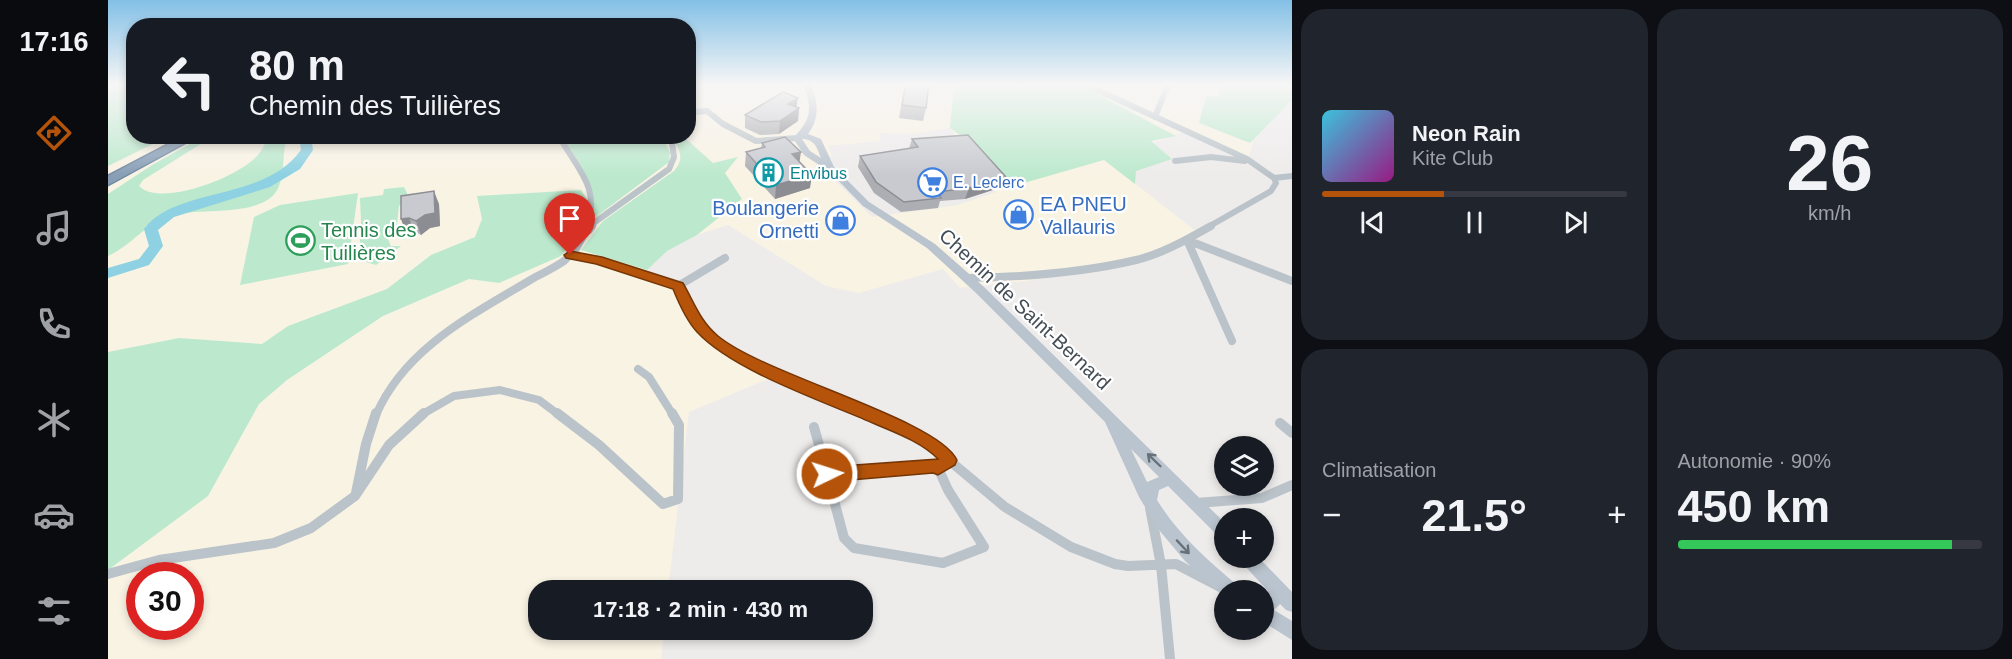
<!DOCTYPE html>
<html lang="fr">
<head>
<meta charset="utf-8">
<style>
  body { margin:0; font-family:Arial,sans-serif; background:#20242c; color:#f1f3f6; height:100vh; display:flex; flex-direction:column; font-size:22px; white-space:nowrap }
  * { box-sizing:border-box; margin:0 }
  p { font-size:20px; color:#9ea1a6 }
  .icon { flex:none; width:33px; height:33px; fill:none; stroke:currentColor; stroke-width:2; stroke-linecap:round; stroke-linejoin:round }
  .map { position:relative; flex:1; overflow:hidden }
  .sheet { display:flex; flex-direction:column; gap:9px; padding:9px; background:#0d0f14; width:720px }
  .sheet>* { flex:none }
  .guide { position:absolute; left:18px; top:18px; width:570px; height:126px; border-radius:24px; box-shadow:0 3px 9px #0003; background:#171b24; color:#f1f3f6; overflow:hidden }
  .tools { position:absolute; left:1106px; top:436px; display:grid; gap:12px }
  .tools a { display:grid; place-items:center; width:60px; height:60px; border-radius:50%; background:#171b24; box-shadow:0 3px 9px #0003; font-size:30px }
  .speed { position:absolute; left:18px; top:562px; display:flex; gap:12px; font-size:30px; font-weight:700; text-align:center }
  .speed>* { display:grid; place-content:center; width:78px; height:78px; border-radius:50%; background:#171b24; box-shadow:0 3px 9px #0003; line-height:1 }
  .speed .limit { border:9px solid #d22; background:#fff; color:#111 }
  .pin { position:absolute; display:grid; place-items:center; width:51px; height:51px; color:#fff; margin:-62px -26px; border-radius:50% 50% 50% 0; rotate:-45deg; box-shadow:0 0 6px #0007 }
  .pin .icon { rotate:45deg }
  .me { position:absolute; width:66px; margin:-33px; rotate:86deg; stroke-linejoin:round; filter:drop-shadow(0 0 4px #0008) }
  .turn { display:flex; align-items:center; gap:21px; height:126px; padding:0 24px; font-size:27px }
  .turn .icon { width:78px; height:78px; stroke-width:2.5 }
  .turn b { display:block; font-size:42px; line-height:51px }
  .big { font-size:45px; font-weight:800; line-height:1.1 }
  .sheet .tile { flex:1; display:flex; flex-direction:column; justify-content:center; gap:9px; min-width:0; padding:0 21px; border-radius:24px; background:#20242c }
  .sheet .dial { align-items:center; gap:0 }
  .dial b { font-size:78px; line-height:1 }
  .song { display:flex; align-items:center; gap:18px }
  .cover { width:72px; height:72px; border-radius:9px; background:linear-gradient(135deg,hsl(190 70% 55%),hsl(310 70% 35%)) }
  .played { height:6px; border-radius:3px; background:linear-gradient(90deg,#b45309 40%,#363941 40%) }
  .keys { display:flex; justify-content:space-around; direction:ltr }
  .heat { display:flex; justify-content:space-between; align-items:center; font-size:33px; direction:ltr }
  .charge { height:9px; border-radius:4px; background:linear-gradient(90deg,#34c759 90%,#363941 0) }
  .sheet .tiles { flex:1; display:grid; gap:9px; grid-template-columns:repeat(2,1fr) }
  .trip { position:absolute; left:420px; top:580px; width:345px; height:60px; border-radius:24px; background:#171b24; box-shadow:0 3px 9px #0003; font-weight:800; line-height:60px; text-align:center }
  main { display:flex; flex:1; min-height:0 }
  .tab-bar { display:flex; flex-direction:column; width:108px; justify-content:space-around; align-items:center; background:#090b0e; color:#9ea1a6 }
  .tab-bar .icon { width:42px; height:42px }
  .tab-bar .selected { color:#b45309 }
  .tab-bar b { font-size:27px; color:#f1f3f6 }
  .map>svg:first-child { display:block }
</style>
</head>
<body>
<main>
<nav class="tab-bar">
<b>17:16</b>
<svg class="icon selected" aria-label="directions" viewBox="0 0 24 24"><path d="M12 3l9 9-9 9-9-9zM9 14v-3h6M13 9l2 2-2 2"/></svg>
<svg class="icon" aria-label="music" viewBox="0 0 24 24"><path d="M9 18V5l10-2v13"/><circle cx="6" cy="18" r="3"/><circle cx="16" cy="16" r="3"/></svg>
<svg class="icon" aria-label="phone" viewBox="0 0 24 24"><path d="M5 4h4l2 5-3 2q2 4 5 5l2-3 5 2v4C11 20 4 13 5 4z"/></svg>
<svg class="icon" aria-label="climate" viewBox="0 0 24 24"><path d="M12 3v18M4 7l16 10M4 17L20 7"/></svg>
<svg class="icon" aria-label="car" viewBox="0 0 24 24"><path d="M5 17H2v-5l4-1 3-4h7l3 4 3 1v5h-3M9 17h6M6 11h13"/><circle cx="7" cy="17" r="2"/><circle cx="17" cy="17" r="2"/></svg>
<svg class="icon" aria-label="filters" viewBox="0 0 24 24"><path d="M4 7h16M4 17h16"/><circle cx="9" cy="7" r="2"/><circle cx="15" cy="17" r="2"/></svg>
</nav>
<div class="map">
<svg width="1184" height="659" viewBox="0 0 1184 659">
  <rect width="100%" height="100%" fill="#eeebeb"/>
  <path fill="#f9f3e4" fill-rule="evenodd" d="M0,84h25l1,52h554l1,-52h584l-20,48v11l-5,16 -62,-28 -81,29 97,76 -50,24 -126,21 -66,7 -17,-19 -84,24 -33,-7 -98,-61 -31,10 -30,16 -20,18 14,12 17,5 36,54 64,35 -89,37 -21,179h-130v39h126l-3,29h-553zM842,128l46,64 -38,13 -86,12 -58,-57 18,-4 -4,-10 52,-5v-8l30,1zM32,576h50v51h-50z"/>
  <path fill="#bce9cd" d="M0,84h25l1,52 33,1 -59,29z
    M846,84h124l98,52 -25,5 21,18 -36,12 -1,13 -31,-24 -91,26 -45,-45 -18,-13z
    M1112,84h72v16l-42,43 -51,-20 7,-27h13z
    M96,136l8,1 -69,43 -4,6c21,22 100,-9 118,-30 5,-5 8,-13 12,-19h18c-5,15 -2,34 -8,49 -12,33 -81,21 -106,29 -31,10 -39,29 -65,41v-62l44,-29z
    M455,137h99l8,15 -1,10 -76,57c5,-34 -13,-55 -30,-82z
    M572,137h4l29,26 25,-6 -13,16 17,26 -45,36 -30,16 -20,19 -66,-20 22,-29 71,-50c10,-12 7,-19 -1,-32z
    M296,187l3,6v8l-8,5 -3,27 -6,1 -2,5 3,7h10l-25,19 -17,-5 2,-38 -1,-24 23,-3 1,-6z
    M473,190l7,11 -6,27 -21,28 -62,27 -30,-4 -86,37 -96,64 -28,24 -51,92 -100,74v-218l71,-14 83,6 26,-18 99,-37 44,-34 44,-18 7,-18 -5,-23z
    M250,193l-10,71 -108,21 14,-68 26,-12z"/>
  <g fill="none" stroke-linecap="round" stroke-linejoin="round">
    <path fill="#8dd1e2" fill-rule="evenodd" d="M191,136h12l2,14 -13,19 -30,18 -96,30 -16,13 5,16 -14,19 -41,13v-10l31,-9 10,-13 -5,-17c32,-43 120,-27 157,-79z"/>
    <defs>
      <path id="motorway" d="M76,136h14l-90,49v-9z"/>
    </defs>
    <use href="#motorway" stroke="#7289a2" stroke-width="3"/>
    <path stroke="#bac3c9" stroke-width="6" d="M976,84l163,75 27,19
      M1047,117l13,-33
      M580,119l7,-7 12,-1 16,13 33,17 41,-3
      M451,136c18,33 42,51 28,91
      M1067,161l36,-4 34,4
      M1166,178l18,-2
      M483,227l4,-5 74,-53 5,-12 -3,-21
      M1100,227l63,-36 5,-8 -2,-5"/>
    <path stroke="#bac3c9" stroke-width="8" d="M481,230l3,-4
      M1079,240l105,41
      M1079,240l45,101
      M462,255l28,5 80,26
      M860,278c56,-1 113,-5 168,-18 26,-6 52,-21 75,-34
      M570,286c6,14 12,29 22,41 29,35 124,68 167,88
      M570,286l47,-28
      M530,369l11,8 24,38
      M268,415c29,-67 96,-100 156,-136 11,-6 22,-11 32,-18l12,-12 12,-23
      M313,415l33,-19 46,-6 39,10 20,15"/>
    <path stroke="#bac3c9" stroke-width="10" d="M449,413l42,32 64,59 15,-5 1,-74 -7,-12
      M756,413l62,28 79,66 66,40 44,17 13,2 48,-2 52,27
      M1172,423l12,10
      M706,427l13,47
      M824,466l6,2 10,22 36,57 -41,16 -89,-15 -10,-10 -17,-64z
      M830,468l11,-8
      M248,493l10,-49 10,-31
      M1088,503l66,-5 30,-13
      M1042,508l11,57 9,94
      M0,574l51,-14 115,-17 37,-15 44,-32 34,-51 35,-32"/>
    <path fill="#bac4ce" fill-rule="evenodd" d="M695,84h8c7,18 9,34 -3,50l13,5 13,28 35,35 66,42 48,42 241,236v17l-5,-2 -51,-51 -9,4 -2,10c21,34 49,59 80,85l2,6h-15v5l-39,-35 -26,-31 -20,-33 -34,-75 -130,-130 -48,-44 -64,-42 -33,-34 -26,-17 -11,-17c18,-18 20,-29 10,-54zM694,139c13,0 15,9 19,19l-11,-7zM1023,449l28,28 -12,5z
      M1132,558h19l33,34v20l-6,-2 -6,-6 -6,6 18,11v19l-29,-18v-24l5,-7 -26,-28z"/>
    <use href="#motorway" fill="#879eb6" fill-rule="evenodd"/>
  </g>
  <path fill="#acaeb3" d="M797,84h24l-3,24 -3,13 -24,-3z
    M689,107l2,1 -1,13 -19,13 -19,1 -15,-7v-13z
    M804,139l90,48 -37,12 -25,2 -2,7 -37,4 -27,-19 -16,-26 2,-11 49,-7z
    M654,143l48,45 -35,11 -30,-33 1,-14 15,-4z
    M293,196l38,8 1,22 -10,2 -9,7 -7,-4 -8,2z"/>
  <path fill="#8c8d92" d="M690,98l-2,12 3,-2 -1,13 -19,13 1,-13 8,-17z
    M693,152l-2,13 -7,-11z
    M704,175l-2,13 -35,11 1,-14z
    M898,177l-4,10 -37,12 4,-11z
    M326,191l5,13 1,22 -10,2 -9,7 -5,-14z
    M301,218l5,13 -8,2 -5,-14z"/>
  <path fill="#c8cad0" stroke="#8c8d92" stroke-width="1.5" d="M798,84h23l-3,24 -24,-3z
    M675,92l15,6 -10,6 11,4 -19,13 -19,1 -16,-7z
    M860,135l38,42 -37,11 -32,4 4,6 -37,4 -28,-20 -16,-26 58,-9 -6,-8z
    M677,137l16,15 -9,2 20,21 -36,10 -30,-33 19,-5 -3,-4z
    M326,191l1,22 -10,2 -9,6 -7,-3 -8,1v-23z"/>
  <defs><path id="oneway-shaft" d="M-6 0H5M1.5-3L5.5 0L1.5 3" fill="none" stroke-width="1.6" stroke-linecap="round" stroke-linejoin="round" transform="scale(1.5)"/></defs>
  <g stroke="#68717a">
    <use href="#oneway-shaft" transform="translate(1046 460) rotate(-136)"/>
    <use href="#oneway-shaft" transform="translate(1075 547) rotate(47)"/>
  </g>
  <linearGradient id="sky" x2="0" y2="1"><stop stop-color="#83c0e6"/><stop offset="0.48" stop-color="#f7f6f6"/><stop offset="1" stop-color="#f7f6f6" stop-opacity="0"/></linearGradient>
  <rect width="1184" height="176" fill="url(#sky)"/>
  <path fill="#b45309" stroke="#753606" stroke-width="1.5" d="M462,251l32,6 81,26c11,19 17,38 35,53 47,39 220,83 239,124l-2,5 -17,10 -5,-2 -106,9 -6,-3 -2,-5 2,-5 6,-2 111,-8c-17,-17 -42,-26 -63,-35 -50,-22 -142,-53 -178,-92 -11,-12 -18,-28 -24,-43l-77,-25 -30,-6 -2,-3z"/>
  <defs>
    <symbol id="building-ring" viewBox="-11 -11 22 22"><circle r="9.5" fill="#fff" stroke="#0f9aa8" stroke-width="1.5"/><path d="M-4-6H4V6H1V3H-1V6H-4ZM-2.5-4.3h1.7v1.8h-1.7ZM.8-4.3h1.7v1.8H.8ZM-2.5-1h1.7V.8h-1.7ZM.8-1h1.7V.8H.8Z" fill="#0f9aa8"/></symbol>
    <symbol id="supermarket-ring" viewBox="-11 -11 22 22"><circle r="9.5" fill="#fff" stroke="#3f7fe0" stroke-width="1.5"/><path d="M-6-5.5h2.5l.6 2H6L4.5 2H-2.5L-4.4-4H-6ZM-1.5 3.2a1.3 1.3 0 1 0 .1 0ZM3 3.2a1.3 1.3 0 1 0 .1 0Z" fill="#3f7fe0"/></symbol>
    <symbol id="shop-ring" viewBox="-11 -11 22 22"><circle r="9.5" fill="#fff" stroke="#3f7fe0" stroke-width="1.5"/><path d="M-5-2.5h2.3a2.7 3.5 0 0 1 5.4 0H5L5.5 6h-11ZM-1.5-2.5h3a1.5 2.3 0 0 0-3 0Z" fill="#3f7fe0"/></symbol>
    <symbol id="stadium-ring" viewBox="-11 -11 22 22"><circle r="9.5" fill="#fff" stroke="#2e9e5b" stroke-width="1.5"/><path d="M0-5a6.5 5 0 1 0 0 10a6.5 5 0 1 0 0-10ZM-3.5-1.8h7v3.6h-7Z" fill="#2e9e5b"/></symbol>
  </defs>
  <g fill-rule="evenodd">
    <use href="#building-ring" x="644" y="156" width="33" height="33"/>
    <use href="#supermarket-ring" x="808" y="166" width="33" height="33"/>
    <use href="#shop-ring" x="894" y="198" width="33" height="33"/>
    <use href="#shop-ring" x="716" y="204" width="33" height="33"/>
    <use href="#stadium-ring" x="176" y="224" width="33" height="33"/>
  </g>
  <g text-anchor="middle" stroke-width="4.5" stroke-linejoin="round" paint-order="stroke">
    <g font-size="16" fill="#0d838f" stroke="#fff" text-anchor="start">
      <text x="682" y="179">Envibus</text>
    </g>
    <g font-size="16" fill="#366cbe" stroke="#fff" text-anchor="start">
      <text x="845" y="188">E. Leclerc</text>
    </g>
    <g font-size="20" fill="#366cbe" stroke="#fff" text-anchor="start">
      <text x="932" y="211">EA PNEU<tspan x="932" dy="23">Vallauris</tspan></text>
      <text x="711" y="215" text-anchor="end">Boulangerie<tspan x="711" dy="23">Ornetti</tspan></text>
    </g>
    <g font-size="20" fill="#27864d" stroke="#fff" text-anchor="start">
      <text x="213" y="237">Tennis des<tspan x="213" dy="23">Tuilières</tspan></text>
    </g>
    <g font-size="20" fill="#454e56" stroke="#fff">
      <text transform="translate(917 309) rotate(43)" y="7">Chemin de Saint-Bernard</text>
    </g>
  </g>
</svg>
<div class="tools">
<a><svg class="icon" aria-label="layers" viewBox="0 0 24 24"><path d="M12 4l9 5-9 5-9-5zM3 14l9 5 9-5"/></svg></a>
<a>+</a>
<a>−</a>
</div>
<div class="speed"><div class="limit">30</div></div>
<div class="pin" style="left:462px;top:255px;background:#d93025"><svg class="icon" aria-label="arrive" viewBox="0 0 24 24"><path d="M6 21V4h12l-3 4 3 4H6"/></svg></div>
<svg class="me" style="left:719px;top:474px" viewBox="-20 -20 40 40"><circle r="17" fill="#b45309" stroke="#fff" stroke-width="3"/><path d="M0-11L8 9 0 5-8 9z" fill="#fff"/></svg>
<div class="trip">17:18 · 2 min · 430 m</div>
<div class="guide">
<div class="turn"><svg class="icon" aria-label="left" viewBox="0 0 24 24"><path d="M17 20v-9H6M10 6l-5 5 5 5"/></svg><div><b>80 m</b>Chemin des Tuilières</div></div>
</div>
</div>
<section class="sheet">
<div class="tiles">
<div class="tile">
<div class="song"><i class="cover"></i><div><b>Neon Rain</b><p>Kite Club</p></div></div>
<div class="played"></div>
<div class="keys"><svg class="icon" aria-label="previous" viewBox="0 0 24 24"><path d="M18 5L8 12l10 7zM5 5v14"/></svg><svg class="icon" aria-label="pause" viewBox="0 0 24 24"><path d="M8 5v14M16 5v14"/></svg><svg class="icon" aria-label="next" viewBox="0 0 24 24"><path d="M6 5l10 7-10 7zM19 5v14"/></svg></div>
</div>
<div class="tile dial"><b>26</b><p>km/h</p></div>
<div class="tile"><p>Climatisation</p>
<div class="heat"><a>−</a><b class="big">21.5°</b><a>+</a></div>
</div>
<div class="tile"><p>Autonomie · 90%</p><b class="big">450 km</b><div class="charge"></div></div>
</div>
</section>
</main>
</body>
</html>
